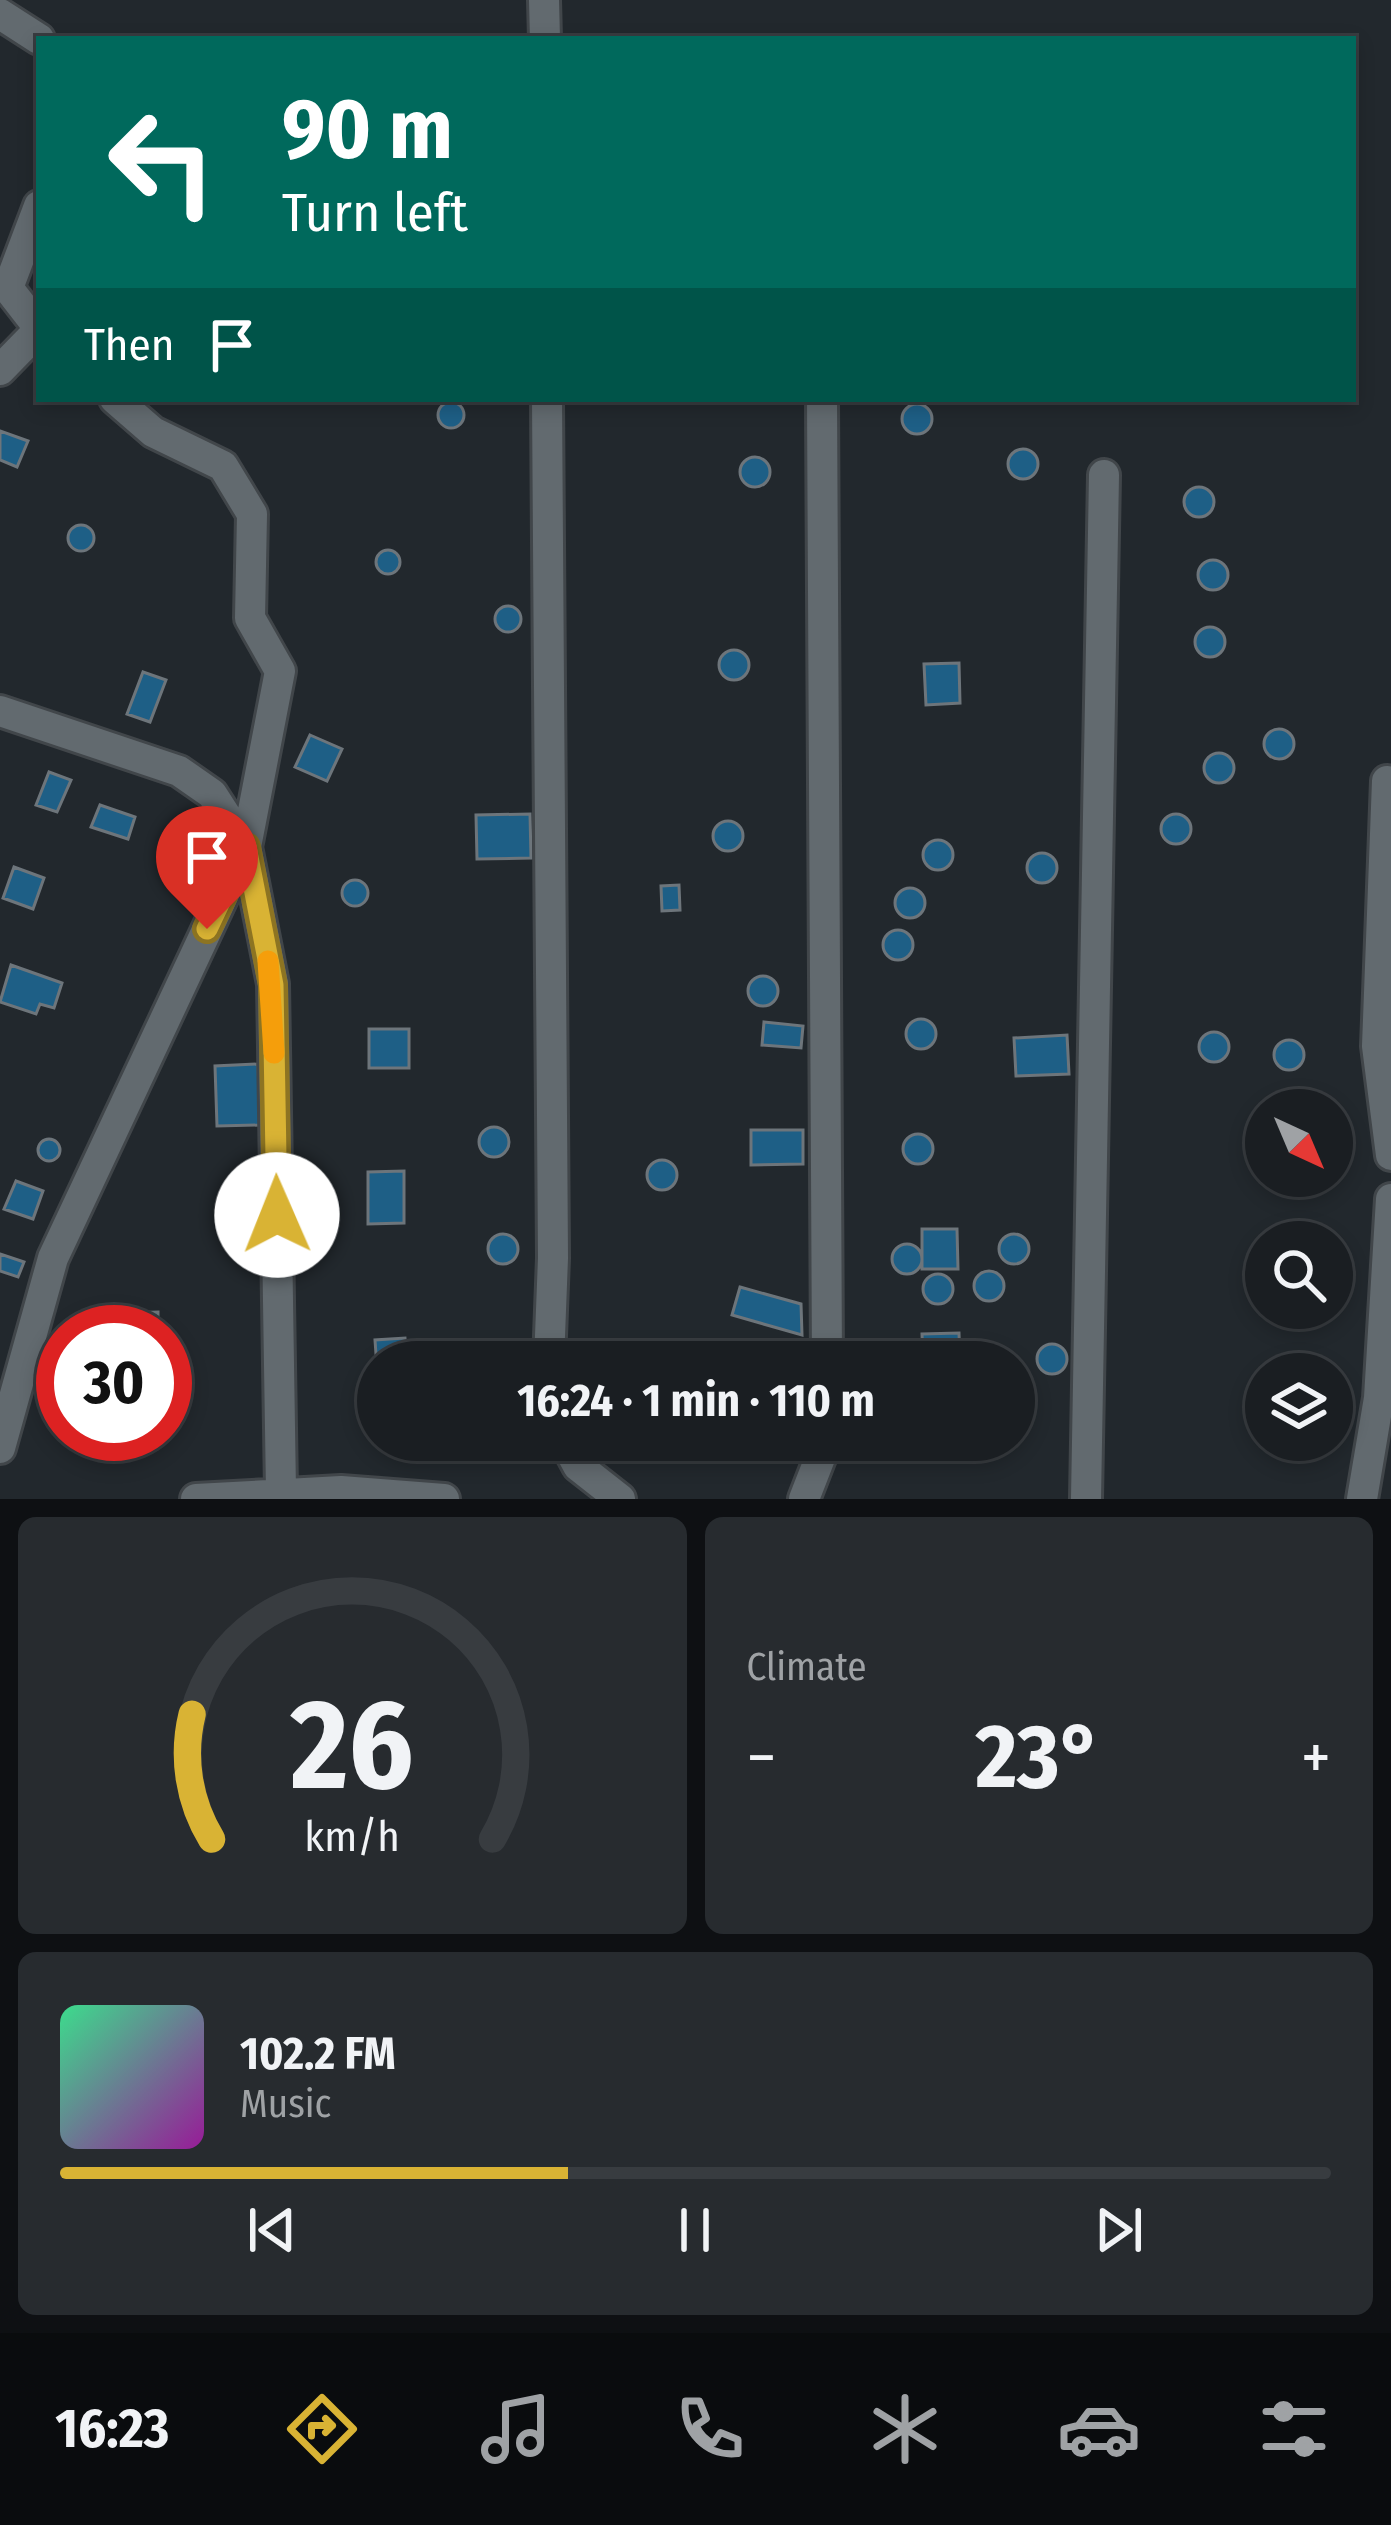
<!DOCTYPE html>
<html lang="en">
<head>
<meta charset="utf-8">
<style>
  body { margin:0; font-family:"Fira Sans Condensed",sans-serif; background:#272b2f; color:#f1f3f6; height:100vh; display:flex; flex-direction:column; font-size:45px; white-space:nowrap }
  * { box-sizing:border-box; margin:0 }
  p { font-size:39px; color:#9fa2a5 }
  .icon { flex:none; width:66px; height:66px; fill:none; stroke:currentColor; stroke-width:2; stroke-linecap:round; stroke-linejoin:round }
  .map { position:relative; height:1499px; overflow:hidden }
  .sheet { display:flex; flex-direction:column; gap:18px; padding:18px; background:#0e1013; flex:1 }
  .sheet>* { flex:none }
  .hud { position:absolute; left:36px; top:36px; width:1320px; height:366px; border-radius:0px; box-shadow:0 6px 18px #0003,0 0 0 3px #383c40; background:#00695c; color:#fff; overflow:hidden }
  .needle { width:78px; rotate:136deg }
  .buttons { position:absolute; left:1245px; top:1089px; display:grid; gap:24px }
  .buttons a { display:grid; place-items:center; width:108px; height:108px; border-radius:50%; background:#1a1e22; box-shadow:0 6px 18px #0003,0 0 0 3px #383c40; font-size:60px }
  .speed { position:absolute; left:36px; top:1305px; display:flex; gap:24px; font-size:60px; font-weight:700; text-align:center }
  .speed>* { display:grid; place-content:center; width:156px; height:156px; border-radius:50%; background:#1a1e22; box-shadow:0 6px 18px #0003,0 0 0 3px #383c40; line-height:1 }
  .speed .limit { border:18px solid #d22; background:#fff; color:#111 }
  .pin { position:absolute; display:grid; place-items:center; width:102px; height:102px; color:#fff; margin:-123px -51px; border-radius:50% 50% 50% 0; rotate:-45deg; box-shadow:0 0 12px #0007 }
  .pin .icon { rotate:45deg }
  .me { position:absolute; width:132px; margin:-66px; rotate:359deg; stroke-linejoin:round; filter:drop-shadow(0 0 9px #0008) }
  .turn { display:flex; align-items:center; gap:42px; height:252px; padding:0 48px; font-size:54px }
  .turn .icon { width:156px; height:156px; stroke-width:2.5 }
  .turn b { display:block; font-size:84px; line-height:102px }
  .then { display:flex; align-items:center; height:114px; padding:0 48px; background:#0003; gap:24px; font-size:45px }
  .big { font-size:90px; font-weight:700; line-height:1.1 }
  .sheet .tile { flex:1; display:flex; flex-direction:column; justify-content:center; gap:18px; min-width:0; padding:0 42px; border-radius:18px; background:#272b2f }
  .sheet .dial { align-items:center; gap:0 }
  .dial svg { height:312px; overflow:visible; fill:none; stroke:#383c40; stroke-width:7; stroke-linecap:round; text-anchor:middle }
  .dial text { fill:#f1f3f6; stroke:none }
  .song { display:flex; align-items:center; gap:36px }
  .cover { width:144px; height:144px; border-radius:18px; background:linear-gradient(135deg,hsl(150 70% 55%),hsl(300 70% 35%)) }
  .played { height:12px; border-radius:6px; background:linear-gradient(90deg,#d9b334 40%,#383c40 40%) }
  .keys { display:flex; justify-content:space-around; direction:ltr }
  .heat { display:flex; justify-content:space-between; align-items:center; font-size:66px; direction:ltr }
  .sheet .tiles { flex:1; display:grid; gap:18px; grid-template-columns:1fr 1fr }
  .tile:last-child { grid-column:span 2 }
  .trip { position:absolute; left:357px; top:1341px; width:678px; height:120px; border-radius:60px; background:#1a1e22; box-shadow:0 6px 18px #0003,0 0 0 3px #383c40; font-weight:700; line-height:120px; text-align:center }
  .menu { display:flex; height:192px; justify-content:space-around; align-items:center; background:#0a0c0e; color:#9fa2a5 }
  .menu .icon { width:84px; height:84px }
  .menu .current { color:#d9b334 }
  .menu b { font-size:54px; color:#f1f3f6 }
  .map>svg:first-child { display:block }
</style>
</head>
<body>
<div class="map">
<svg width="1391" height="1499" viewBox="0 0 1391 1499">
  <rect width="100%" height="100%" fill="#22282d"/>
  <path fill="#1e5f86" stroke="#6d757b" stroke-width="3" d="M438 415a13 13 0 1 1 26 0a13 13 0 1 1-26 0Z
    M902 419a15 15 0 1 1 30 0a15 15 0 1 1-30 0Z
    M0,431l28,10 -11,26 -17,-7z
    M1008 464a15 15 0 1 1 30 0a15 15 0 1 1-30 0Z
    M740 472a15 15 0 1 1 30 0a15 15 0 1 1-30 0Z
    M1184 502a15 15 0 1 1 30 0a15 15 0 1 1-30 0Z
    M68 538a13 13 0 1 1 26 0a13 13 0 1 1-26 0Z
    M376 562a12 12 0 1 1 24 0a12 12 0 1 1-24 0Z
    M1198 575a15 15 0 1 1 30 0a15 15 0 1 1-30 0Z
    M495 619a13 13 0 1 1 26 0a13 13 0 1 1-26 0Z
    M1195 642a15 15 0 1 1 30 0a15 15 0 1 1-30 0Z
    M719 665a15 15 0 1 1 30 0a15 15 0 1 1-30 0Z
    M959,663l1,40 -34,2 -2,-41z
    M143,672l23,8 -16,42 -23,-8z
    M1264 744a15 15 0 1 1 30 0a15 15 0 1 1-30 0Z
    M310,735l32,14 -15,32 -32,-14z
    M1204 768a15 15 0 1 1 30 0a15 15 0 1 1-30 0Z
    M49,772l22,8 -14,32 -21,-7z
    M100,805l35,12 -7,22 -37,-12z
    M1161 829a15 15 0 1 1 30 0a15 15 0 1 1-30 0Z
    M530,814l1,44 -54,1 -1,-44z
    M713 836a15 15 0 1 1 30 0a15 15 0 1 1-30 0Z
    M923 855a15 15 0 1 1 30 0a15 15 0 1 1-30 0Z
    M1027 868a15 15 0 1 1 30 0a15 15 0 1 1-30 0Z
    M14,867l30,11 -11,31 -30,-11z
    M342 893a13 13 0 1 1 26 0a13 13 0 1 1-26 0Z
    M679,885l1,25 -18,1 -1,-25z
    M895 903a15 15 0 1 1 30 0a15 15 0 1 1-30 0Z
    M883 945a15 15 0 1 1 30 0a15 15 0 1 1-30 0Z
    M11,965l51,18 -8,25 -14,-4 -4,10 -36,-12z
    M748 991a15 15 0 1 1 30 0a15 15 0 1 1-30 0Z
    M906 1034a15 15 0 1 1 30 0a15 15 0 1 1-30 0Z
    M764,1022l39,4 -2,22 -39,-3z
    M369,1029h40v39h-40z
    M1199 1047a15 15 0 1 1 30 0a15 15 0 1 1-30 0Z
    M1067,1035l2,39 -53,2 -2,-38z
    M1274 1055a15 15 0 1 1 30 0a15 15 0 1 1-30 0Z
    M258,1064l2,61 -43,1 -2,-60z
    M479 1142a15 15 0 1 1 30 0a15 15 0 1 1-30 0Z
    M751,1130h52v34l-52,1z
    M903 1149a15 15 0 1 1 30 0a15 15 0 1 1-30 0Z
    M38 1150a11 11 0 1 1 22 0a11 11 0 1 1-22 0Z
    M647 1175a15 15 0 1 1 30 0a15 15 0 1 1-30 0Z
    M404,1171v52l-36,1v-52z
    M16,1181l27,10 -10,28 -29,-10z
    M922,1229h35l1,40h-36z
    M999 1249a15 15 0 1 1 30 0a15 15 0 1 1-30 0Z
    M488 1249a15 15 0 1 1 30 0a15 15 0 1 1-30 0Z
    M892 1259a15 15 0 1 1 30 0a15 15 0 1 1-30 0Z
    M0,1254l24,8 -6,15 -18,-6z
    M974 1286a15 15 0 1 1 30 0a15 15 0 1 1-30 0Z
    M923 1289a15 15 0 1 1 30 0a15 15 0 1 1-30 0Z
    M740,1287l61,17 1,31 -70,-20z
    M158,1312v20h-35v-19z
    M959,1333l1,29h-37l-1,-28z
    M405,1338l2,24h-29v21l-3,-43z
    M1037 1359a15 15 0 1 1 30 0a15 15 0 1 1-30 0Z"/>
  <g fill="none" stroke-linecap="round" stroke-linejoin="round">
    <defs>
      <path id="street" d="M544,0l1,39
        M0,14l39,25
        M39,206l-31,82 31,40
        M0,370l39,-40
        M547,399l6,859 -4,104
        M822,399l5,963
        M0,711l179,60 33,23 34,53 27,137 8,507
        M1387,781l-10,265 14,109
        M564,1440l14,26 42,33
        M0,1448l53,-190 193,-411 34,-176 -30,-53 2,-104 -29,-48 -70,-34 -38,-33
        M196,1499l145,-8 103,8
        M804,1499l23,-59
        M1086,1499l18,-1024
        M1362,1499l17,-101 12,-199"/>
    </defs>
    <use href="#street" stroke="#41464a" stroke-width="36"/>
    <use href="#street" stroke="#626a6f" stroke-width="30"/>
  </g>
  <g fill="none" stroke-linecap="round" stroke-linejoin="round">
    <defs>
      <path id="route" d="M207,929l39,-82 27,138 4,230"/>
    </defs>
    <use href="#route" stroke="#8d7422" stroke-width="30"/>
    <use href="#route" stroke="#d9b334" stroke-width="21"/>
    <path stroke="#f59e0b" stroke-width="21" d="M268,961l6,92"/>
  </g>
</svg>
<div class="buttons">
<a><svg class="needle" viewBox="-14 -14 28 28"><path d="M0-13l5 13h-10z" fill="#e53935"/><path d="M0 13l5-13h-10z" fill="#9fa2a5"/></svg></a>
<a><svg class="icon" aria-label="search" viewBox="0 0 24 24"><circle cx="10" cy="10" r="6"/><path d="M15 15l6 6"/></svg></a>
<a><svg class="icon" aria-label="layers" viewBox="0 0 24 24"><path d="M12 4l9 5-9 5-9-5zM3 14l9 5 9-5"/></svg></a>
</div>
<div class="speed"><div class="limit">30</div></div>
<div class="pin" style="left:207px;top:929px;background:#d93025"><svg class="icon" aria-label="arrive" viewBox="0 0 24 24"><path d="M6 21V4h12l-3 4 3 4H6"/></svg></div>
<svg class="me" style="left:277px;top:1215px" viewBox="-20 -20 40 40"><circle r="19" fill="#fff"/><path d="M0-13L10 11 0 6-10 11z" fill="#d9b334"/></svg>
<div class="trip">16:24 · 1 min · 110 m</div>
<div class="hud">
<div class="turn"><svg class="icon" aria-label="left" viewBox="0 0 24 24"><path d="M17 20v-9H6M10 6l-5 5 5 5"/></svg><div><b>90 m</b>Turn left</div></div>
<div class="then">Then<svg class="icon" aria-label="arrive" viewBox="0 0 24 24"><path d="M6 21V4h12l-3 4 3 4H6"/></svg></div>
</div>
</div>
<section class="sheet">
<div class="tiles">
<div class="tile dial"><svg viewBox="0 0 100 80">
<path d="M14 69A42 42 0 1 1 86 69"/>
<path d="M14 69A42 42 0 0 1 9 37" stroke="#d9b334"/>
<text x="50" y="56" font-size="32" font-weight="700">26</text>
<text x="50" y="72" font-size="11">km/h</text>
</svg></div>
<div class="tile"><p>Climate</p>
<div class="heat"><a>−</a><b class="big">23°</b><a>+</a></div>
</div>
<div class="tile">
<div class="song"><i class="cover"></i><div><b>102.2 FM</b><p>Music</p></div></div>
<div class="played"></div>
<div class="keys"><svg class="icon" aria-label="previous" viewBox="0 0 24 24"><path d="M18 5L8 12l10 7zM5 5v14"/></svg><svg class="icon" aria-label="pause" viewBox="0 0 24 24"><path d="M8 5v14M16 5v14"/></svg><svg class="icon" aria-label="next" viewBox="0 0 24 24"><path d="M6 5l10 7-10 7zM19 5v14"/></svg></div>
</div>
</div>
</section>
<nav class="menu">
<b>16:23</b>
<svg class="icon current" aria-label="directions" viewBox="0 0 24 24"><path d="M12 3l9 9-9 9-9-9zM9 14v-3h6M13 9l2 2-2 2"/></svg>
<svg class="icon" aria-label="music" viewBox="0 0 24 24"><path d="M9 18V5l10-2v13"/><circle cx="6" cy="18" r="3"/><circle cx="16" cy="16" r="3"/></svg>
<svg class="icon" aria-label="phone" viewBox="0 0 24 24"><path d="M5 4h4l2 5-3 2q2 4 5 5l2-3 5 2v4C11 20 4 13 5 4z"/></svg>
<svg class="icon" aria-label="climate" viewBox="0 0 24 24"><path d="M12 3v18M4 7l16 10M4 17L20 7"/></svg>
<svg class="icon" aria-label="car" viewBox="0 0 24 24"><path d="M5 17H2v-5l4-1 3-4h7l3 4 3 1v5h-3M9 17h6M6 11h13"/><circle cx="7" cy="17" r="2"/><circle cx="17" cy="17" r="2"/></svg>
<svg class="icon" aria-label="filters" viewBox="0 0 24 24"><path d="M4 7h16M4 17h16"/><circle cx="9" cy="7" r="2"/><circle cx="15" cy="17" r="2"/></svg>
</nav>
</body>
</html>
